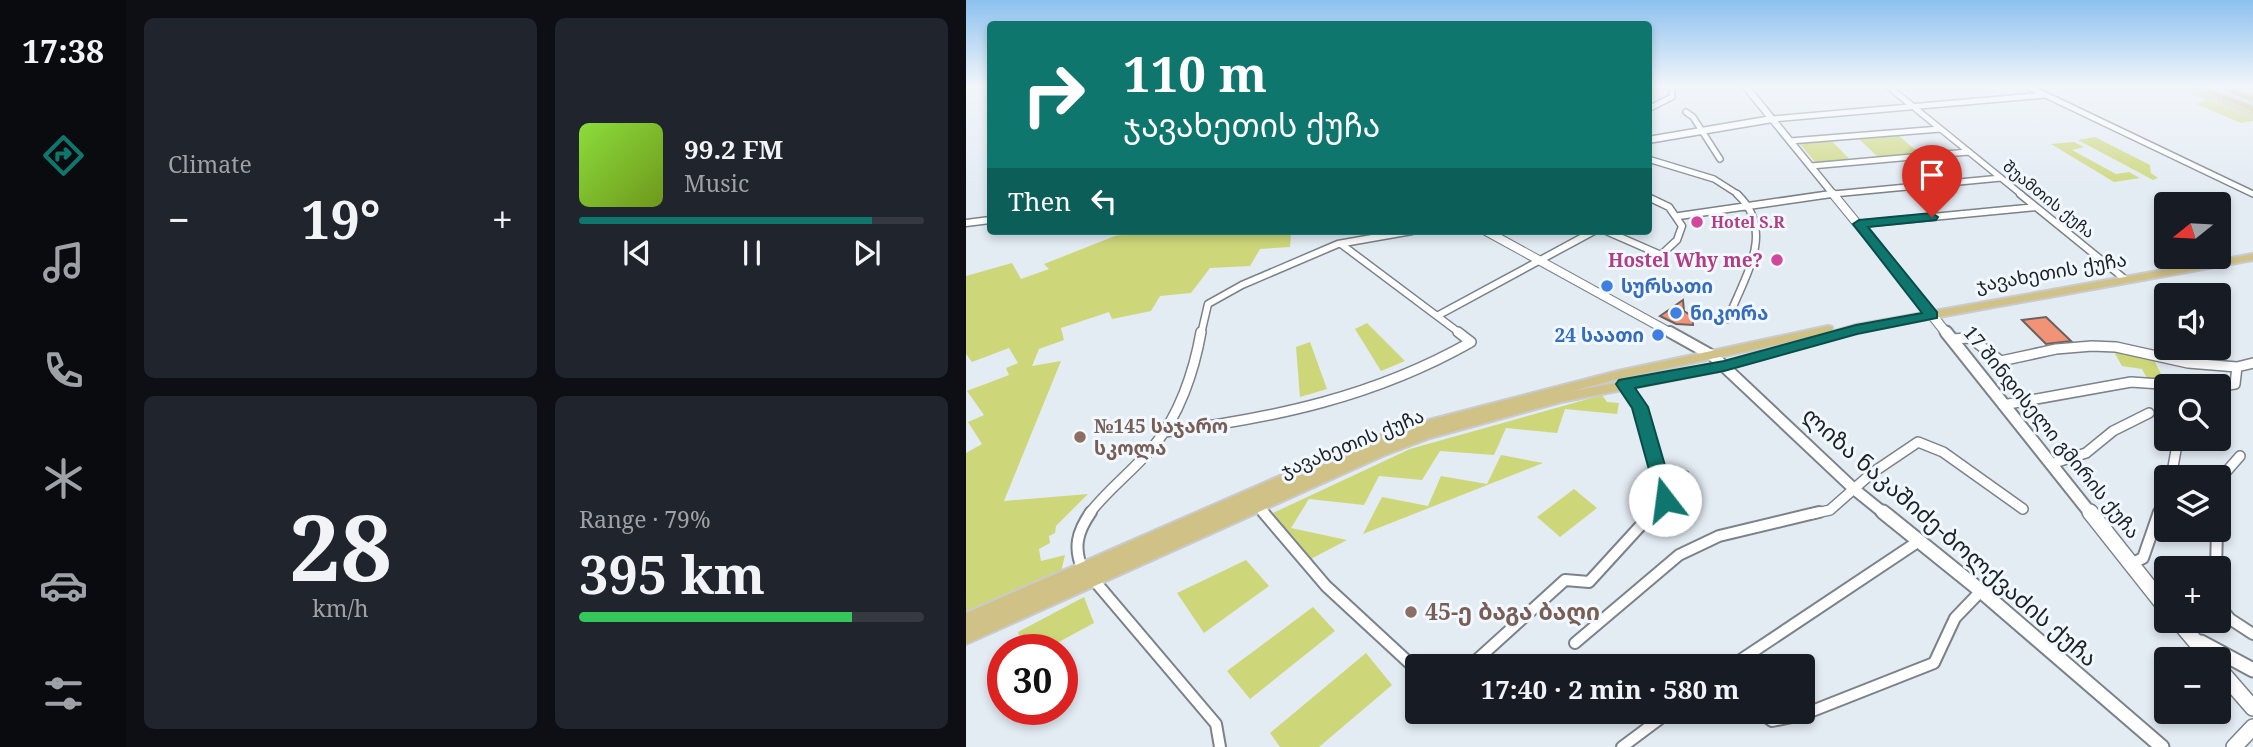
<!DOCTYPE html>
<html lang="en">
<head>
<meta charset="utf-8">
<style>
  body { margin:0; font-family:"Noto Serif","Noto Sans Georgian",serif; background:#20242c; color:#f1f3f6; height:100vh; display:flex; flex-direction:column; font-size:26px; white-space:nowrap }
  * { box-sizing:border-box; margin:0 }
  p { font-size:23px; color:#9ea1a6 }
  .icon { flex:none; width:38px; height:38px; fill:none; stroke:currentColor; stroke-width:2; stroke-linecap:round; stroke-linejoin:round }
  .map { position:relative; flex:1; overflow:hidden }
  .details { display:flex; flex-direction:column; gap:18px; padding:18px; background:#0d0f14; width:840px }
  .details>* { flex:none }
  .hud { position:absolute; left:21px; top:21px; width:665px; height:214px; border-radius:7px; box-shadow:0 4px 10px #0003; background:#0f766e; color:#fff; overflow:hidden }
  .needle { width:46px; rotate:252deg }
  .buttons { position:absolute; left:1188px; top:192px; display:grid; gap:14px }
  .buttons a { display:grid; place-items:center; width:77px; height:77px; border-radius:7px; background:#171b24; box-shadow:0 4px 10px #0003; font-size:35px }
  .speed { position:absolute; left:21px; top:634px; display:flex; gap:14px; font-size:35px; font-weight:700; text-align:center }
  .speed>* { display:grid; place-content:center; width:91px; height:91px; border-radius:50%; background:#171b24; box-shadow:0 4px 10px #0003; line-height:1 }
  .speed .limit { border:10px solid #d22; background:#fff; color:#111 }
  .pin { position:absolute; display:grid; place-items:center; width:60px; height:60px; color:#fff; margin:-72px -30px; border-radius:50% 50% 50% 0; rotate:-45deg; box-shadow:0 0 7px #0007 }
  .pin .icon { rotate:45deg }
  .me { position:absolute; width:77px; margin:-38px; rotate:345deg; stroke-linejoin:round; filter:drop-shadow(0 0 5px #0008) }
  .turn { display:flex; align-items:center; gap:24px; height:147px; padding:0 21px; font-size:32px }
  .turn .icon { width:91px; height:91px; stroke-width:2.5 }
  .turn b { display:block; font-size:49px; line-height:60px }
  .then { display:flex; align-items:center; height:66px; padding:0 21px; background:#0003; gap:14px; font-size:26px }
  .big { font-size:52px; font-weight:700; line-height:1.1 }
  .details .widget { flex:1; display:flex; flex-direction:column; justify-content:center; gap:10px; min-width:0; padding:0 24px; border-radius:10px; background:#20242c }
  .details .dial { align-items:center; gap:0 }
  .dial b { font-size:91px; line-height:1 }
  .song { display:flex; align-items:center; gap:21px }
  .cover { width:84px; height:84px; border-radius:10px; background:linear-gradient(135deg,hsl(90 70% 55%),hsl(80 70% 35%)) }
  .played { height:7px; border-radius:4px; background:linear-gradient(90deg,#0f766e 85%,#363941 85%) }
  .keys { display:flex; justify-content:space-around; direction:ltr }
  .heat { display:flex; justify-content:space-between; align-items:center; font-size:38px; direction:ltr }
  .charge { height:10px; border-radius:5px; background:linear-gradient(90deg,#34c759 79%,#363941 0) }
  .details .tiles { flex:1; display:grid; gap:18px; grid-template-columns:repeat(2,1fr) }
  .trip { position:absolute; left:439px; top:654px; width:410px; height:70px; border-radius:7px; background:#171b24; box-shadow:0 4px 10px #0003; font-weight:700; line-height:70px; text-align:center }
  main { display:flex; flex:1; min-height:0 }
  .tab-bar { display:flex; flex-direction:column; width:126px; justify-content:space-around; align-items:center; background:#090b0e; color:#9ea1a6 }
  .tab-bar .icon { width:49px; height:49px }
  .tab-bar .current { color:#0f766e }
  .tab-bar b { font-size:32px; color:#f1f3f6 }
  .map>svg:first-child { display:block }
</style>
</head>
<body>
<main>
<nav class="tab-bar">
<b>17:38</b>
<svg class="icon current" aria-label="directions" viewBox="0 0 24 24"><path d="M12 3l9 9-9 9-9-9zM9 14v-3h6M13 9l2 2-2 2"/></svg>
<svg class="icon" aria-label="music" viewBox="0 0 24 24"><path d="M9 18V5l10-2v13"/><circle cx="6" cy="18" r="3"/><circle cx="16" cy="16" r="3"/></svg>
<svg class="icon" aria-label="phone" viewBox="0 0 24 24"><path d="M5 4h4l2 5-3 2q2 4 5 5l2-3 5 2v4C11 20 4 13 5 4z"/></svg>
<svg class="icon" aria-label="climate" viewBox="0 0 24 24"><path d="M12 3v18M4 7l16 10M4 17L20 7"/></svg>
<svg class="icon" aria-label="car" viewBox="0 0 24 24"><path d="M5 17H2v-5l4-1 3-4h7l3 4 3 1v5h-3M9 17h6M6 11h13"/><circle cx="7" cy="17" r="2"/><circle cx="17" cy="17" r="2"/></svg>
<svg class="icon" aria-label="filters" viewBox="0 0 24 24"><path d="M4 7h16M4 17h16"/><circle cx="9" cy="7" r="2"/><circle cx="15" cy="17" r="2"/></svg>
</nav>
<section class="details">
<div class="tiles">
<div class="widget"><p>Climate</p>
<div class="heat"><a>−</a><b class="big">19°</b><a>+</a></div>
</div>
<div class="widget">
<div class="song"><i class="cover"></i><div><b>99.2 FM</b><p>Music</p></div></div>
<div class="played"></div>
<div class="keys"><svg class="icon" aria-label="previous" viewBox="0 0 24 24"><path d="M18 5L8 12l10 7zM5 5v14"/></svg><svg class="icon" aria-label="pause" viewBox="0 0 24 24"><path d="M8 5v14M16 5v14"/></svg><svg class="icon" aria-label="next" viewBox="0 0 24 24"><path d="M6 5l10 7-10 7zM19 5v14"/></svg></div>
</div>
<div class="widget dial"><b>28</b><p>km/h</p></div>
<div class="widget"><p>Range · 79%</p><b class="big">395 km</b><div class="charge"></div></div>
</div>
</section>
<div class="map">
<svg width="1287" height="747" viewBox="0 0 1287 747">
  <rect width="100%" height="100%" fill="#e3ebf3"/>
  <path fill="#cdd77a" d="M1227,93l60,24v4l-12,2 -45,-19 10,-4 -16,-6z
    M932,135l23,20 -41,4 -22,-21z
    M1129,137l55,28 1,8 7,5 -5,2 -75,-40z
    M866,141l19,20 -35,2 -17,-20z
    M1108,142l10,5 -12,3 44,24 13,-2 11,6 -26,4 -63,-38z
    M183,231l142,2 -1,14 -30,2 -10,17 -40,2 -19,25 -31,3 -9,15 -39,8 -3,-7 -48,16 3,12 -25,9 -7,17 29,-5 -57,140 84,-7 -32,32 -1,7 -6,3 1,7 -11,6 2,12 24,-6 -4,17 -95,40v-159l16,-9 -14,-22 16,-7 -17,-24 42,-16 -3,-7 12,-5 -9,-15 -37,14 -6,-8v-78l46,-13 9,16 28,-10 -5,-5 71,-28z
    M401,323l38,38 -24,10 -26,-42z
    M344,342l17,47 -27,8 -4,-50z
    M1147,350l40,8 10,20h-16l-5,-9 -20,-3z
    M636,395l5,7 12,1 -2,11 -52,-5 -8,24 -51,-5 -12,27 -54,-4 -18,29 -43,-4 -15,29 -55,-6 -18,29 56,12 -38,20 -36,-47 137,-64z
    M535,455l42,8 -180,71 19,-37 46,9 13,-30 46,8z
    M608,489l23,19 -37,29 -23,-20z
    M280,560l23,26 -65,47 -27,-40z
    M118,597l10,26 -48,26h-23l-5,-17z
    M347,607l22,24 -85,68 -23,-28z
    M400,653l26,32 -73,62h-39l-10,-14z"/>
  <path fill="#f19377" stroke="#6d625f" stroke-width="2" d="M717,300l1,11 9,6v8l-17,-1 -16,-8z
    M1080,317l25,24 -25,3 -24,-24z
    M707,466l15,6 5,11 -10,14 -13,-5 -6,-21z"/>
  <g fill="none" stroke-linecap="round" stroke-linejoin="round">
    <defs>
      <path id="minor-far3" d="M923,87l133,108
        M1063,87l224,107
        M682,109l24,-12v-10
        M720,112l7,5 27,42
        M806,119l273,-24
        M824,141l150,-12
        M682,159l66,20 25,16
        M845,166l157,-14
        M857,195l178,-17"/>
      <path id="minor-far2" d="M1054,194l106,86
        M713,216l152,-22
        M0,223l24,-3
        M893,224l177,-17
        M640,231l55,24 16,-15 5,-14 -13,-19 -21,-10
        M375,244l120,90
        M471,316l157,-85
        M762,319c16,-42 49,-88 9,-125
        M235,334l7,-30 34,-19 96,-41 74,-13"/>
      <path id="minor-far1" d="M985,339l19,-1 31,23 55,-12 36,-3 24,1 72,16 49,4
        M658,384l16,23 25,93 -13,14
        M1249,387l20,-3 2,-17 16,-4
        M1037,405l128,-23 73,5
        M199,432c109,-14 209,-35 306,-90l-13,-10
        M1085,464l35,-11 27,-22 36,-18
        M1205,478l7,-39
        M1253,480l21,-24
        M293,504l6,10
        M123,514c19,-25 44,-43 64,-67 26,-31 41,-75 48,-115
        M846,514l18,-4 42,-37 46,-31 25,10 80,57
        M1192,514l8,-22"/>
      <path id="minor" d="M297,512l63,74 92,85
        M1165,564l12,-6 16,-46
        M1250,569l1,-39
        M117,570c-10,-22 -6,-38 8,-58
        M127,579l123,145 4,23
        M1253,606l11,13 23,15
        M609,643l104,-88 40,-19 100,-24
        M503,667l96,-87 24,2 64,-70
        M764,667l189,-126
        M793,712l13,9 30,-6 132,-52 21,-45 26,-27
        M656,747l47,-35"/>
      <path id="tertiary-far3" d="M780,87l88,108
        M682,140l124,-21"/>
      <path id="tertiary-far2" d="M867,194l99,121
        M520,231l187,103"/>
      <path id="tertiary-far1" d="M704,332l43,24 141,133 31,25"/>
      <path id="tertiary" d="M917,512l98,79 181,156
        M1235,642l52,28"/>
      <path id="secondary-far2" d="M966,315l15,19"/>
      <path id="secondary-far1" d="M980,332l145,182"/>
      <path id="secondary" d="M1124,512l76,96
        M1212,621l33,39
        M1253,669l34,39
        M1268,747l19,-20"/>
      <path id="primary" d="M1219,87h10l58,24v5z
        M1287,254v6l-396,72 -133,38 -163,32 -131,36 -45,17 -419,189v-31l355,-155 77,-30 220,-57 210,-45 4,1v5l24,-7zM855,335l-97,27 -155,30 49,-13z"/>
      <path id="trunk" d="M1229,87h10l48,19v5z
        M1261,88l26,9v4l-28,-10v-2z"/>
    </defs>
    <use href="#minor-far3" stroke="#7b8289" stroke-width="8"/>
    <use href="#minor-far2" stroke="#7b8289" stroke-width="9"/>
    <use href="#minor-far1" stroke="#7b8289" stroke-width="12"/>
    <use href="#minor" stroke="#7b8289" stroke-width="14"/>
    <use href="#tertiary-far3" stroke="#7b8289" stroke-width="9"/>
    <use href="#tertiary-far2" stroke="#7b8289" stroke-width="10"/>
    <use href="#tertiary-far1" stroke="#7b8289" stroke-width="14"/>
    <use href="#tertiary" stroke="#7b8289" stroke-width="17"/>
    <use href="#secondary-far2" stroke="#7b8289" stroke-width="11"/>
    <use href="#secondary-far1" stroke="#7b8289" stroke-width="15"/>
    <use href="#secondary" stroke="#7b8289" stroke-width="18"/>
    <use href="#primary" stroke="#c9cacb" stroke-width="4"/>
    <use href="#trunk" stroke="#c9cacb" stroke-width="4"/>
    <use href="#minor-far3" stroke="#fff" stroke-width="5"/>
    <use href="#minor-far2" stroke="#fff" stroke-width="6"/>
    <use href="#minor-far1" stroke="#fff" stroke-width="9"/>
    <use href="#minor" stroke="#fff" stroke-width="10"/>
    <use href="#tertiary-far3" stroke="#fff" stroke-width="6"/>
    <use href="#tertiary-far2" stroke="#fff" stroke-width="8"/>
    <use href="#tertiary-far1" stroke="#fff" stroke-width="10"/>
    <use href="#tertiary" stroke="#fff" stroke-width="13"/>
    <use href="#secondary-far2" stroke="#fff" stroke-width="9"/>
    <use href="#secondary-far1" stroke="#fff" stroke-width="11"/>
    <use href="#secondary" stroke="#fff" stroke-width="15"/>
    <use href="#primary" fill="#d0c187" fill-rule="evenodd"/>
    <use href="#trunk" fill="#c0ac5f" fill-rule="evenodd"/>
  </g>
  <linearGradient id="sky" x2="0" y2="1"><stop stop-color="#8dc1ef"/><stop offset="0.45" stop-color="#f2f6fa"/><stop offset="1" stop-color="#f2f6fa" stop-opacity="0"/></linearGradient>
  <rect width="1287" height="192" fill="url(#sky)"/>
  <path fill="#0f766e" stroke="#0a4d48" stroke-width="2" d="M966,213l6,4 -2,3 -68,7 69,85v6l-80,16 -133,37 -89,17 13,19 27,93 -3,6h-13l-27,-98 -16,-24 3,-4 105,-19 132,-36 66,-12 -69,-89 6,-4z"/>
  <g fill="#d1479c" stroke="#f1f8ff" stroke-width="2.5">
    <circle cx="731" cy="222" r="7"/>
    <circle cx="811" cy="260" r="7"/>
  </g>
  <g fill="#3f7fe0" stroke="#f1f8ff" stroke-width="2.5">
    <circle cx="641" cy="286" r="7"/>
    <circle cx="710" cy="313" r="7"/>
    <circle cx="692" cy="335" r="7"/>
  </g>
  <g fill="#8d6e63" stroke="#f1f8ff" stroke-width="2.5">
    <circle cx="114" cy="437" r="7"/>
    <circle cx="445" cy="612" r="7"/>
  </g>
  <g text-anchor="middle" stroke-width="6" stroke-linejoin="round" paint-order="stroke">
    <g font-size="16" fill="#202326" stroke="#f1f8ff">
      <text transform="translate(1083 199) rotate(39)" y="6">შუამთის ქუჩა</text>
    </g>
    <g font-size="16" font-weight="bold" fill="#b23c85" stroke="#f1f8ff" text-anchor="start">
      <text x="745" y="228">Hotel S.R</text>
    </g>
    <g font-size="19" font-weight="bold" fill="#b23c85" stroke="#f1f8ff" text-anchor="end">
      <text x="797" y="267">Hostel Why me?</text>
    </g>
    <g font-size="19" fill="#202326" stroke="#f1f8ff">
      <text transform="translate(1085 272) rotate(-10)" y="7">ჯავახეთის ქუჩა</text>
      <text transform="translate(1086 432) rotate(51)" y="7">17 შინდისელი გმირის ქუჩა</text>
      <text transform="translate(386 443) rotate(-22)" y="7">ჯავახეთის ქუჩა</text>
    </g>
    <g font-size="19" font-weight="bold" fill="#366cbe" stroke="#f1f8ff" text-anchor="start">
      <text x="655" y="293">სურსათი</text>
      <text x="724" y="320">ნიკორა</text>
      <text x="678" y="342" text-anchor="end">24 საათი</text>
    </g>
    <g font-size="19" font-weight="bold" fill="#785e54" stroke="#f1f8ff" text-anchor="start">
      <text x="128" y="433">№145 საჯარო<tspan x="128" dy="22">სკოლა</tspan></text>
    </g>
    <g font-size="23" fill="#202326" stroke="#f1f8ff">
      <text transform="translate(984 537) rotate(41)" y="8">ლიზა ნაკაშიძე-ბოლქვაძის ქუჩა</text>
    </g>
    <g font-size="23" font-weight="bold" fill="#785e54" stroke="#f1f8ff" text-anchor="start">
      <text x="459" y="620">45-ე ბაგა ბაღი</text>
    </g>
  </g>
</svg>
<div class="buttons">
<a><svg class="needle" viewBox="-14 -14 28 28"><path d="M0-13l5 13h-10z" fill="#e53935"/><path d="M0 13l5-13h-10z" fill="#9ea1a6"/></svg></a>
<a><svg class="icon" aria-label="sound" viewBox="0 0 24 24"><path d="M4 9h4l5-4v14l-5-4H4zM17 9q2 3 0 6"/></svg></a>
<a><svg class="icon" aria-label="search" viewBox="0 0 24 24"><circle cx="10" cy="10" r="6"/><path d="M15 15l6 6"/></svg></a>
<a><svg class="icon" aria-label="layers" viewBox="0 0 24 24"><path d="M12 4l9 5-9 5-9-5zM3 14l9 5 9-5"/></svg></a>
<a>+</a>
<a>−</a>
</div>
<div class="speed"><div class="limit">30</div></div>
<div class="pin" style="left:966px;top:217px;background:#d93025"><svg class="icon" aria-label="arrive" viewBox="0 0 24 24"><path d="M6 21V4h12l-3 4 3 4H6"/></svg></div>
<svg class="me" style="left:699px;top:500px" viewBox="-20 -20 40 40"><circle r="19" fill="#fff"/><path d="M0-13L10 11 0 6-10 11z" fill="#0f766e"/></svg>
<div class="trip">17:40 · 2 min · 580 m</div>
<div class="hud">
<div class="turn"><svg class="icon" aria-label="right" viewBox="0 0 24 24"><path d="M7 20v-9h11M14 6l5 5-5 5"/></svg><div><b>110 m</b>ჯავახეთის ქუჩა</div></div>
<div class="then">Then<svg class="icon" aria-label="left" viewBox="0 0 24 24"><path d="M17 20v-9H6M10 6l-5 5 5 5"/></svg></div>
</div>
</div>
</main>
</body>
</html>
